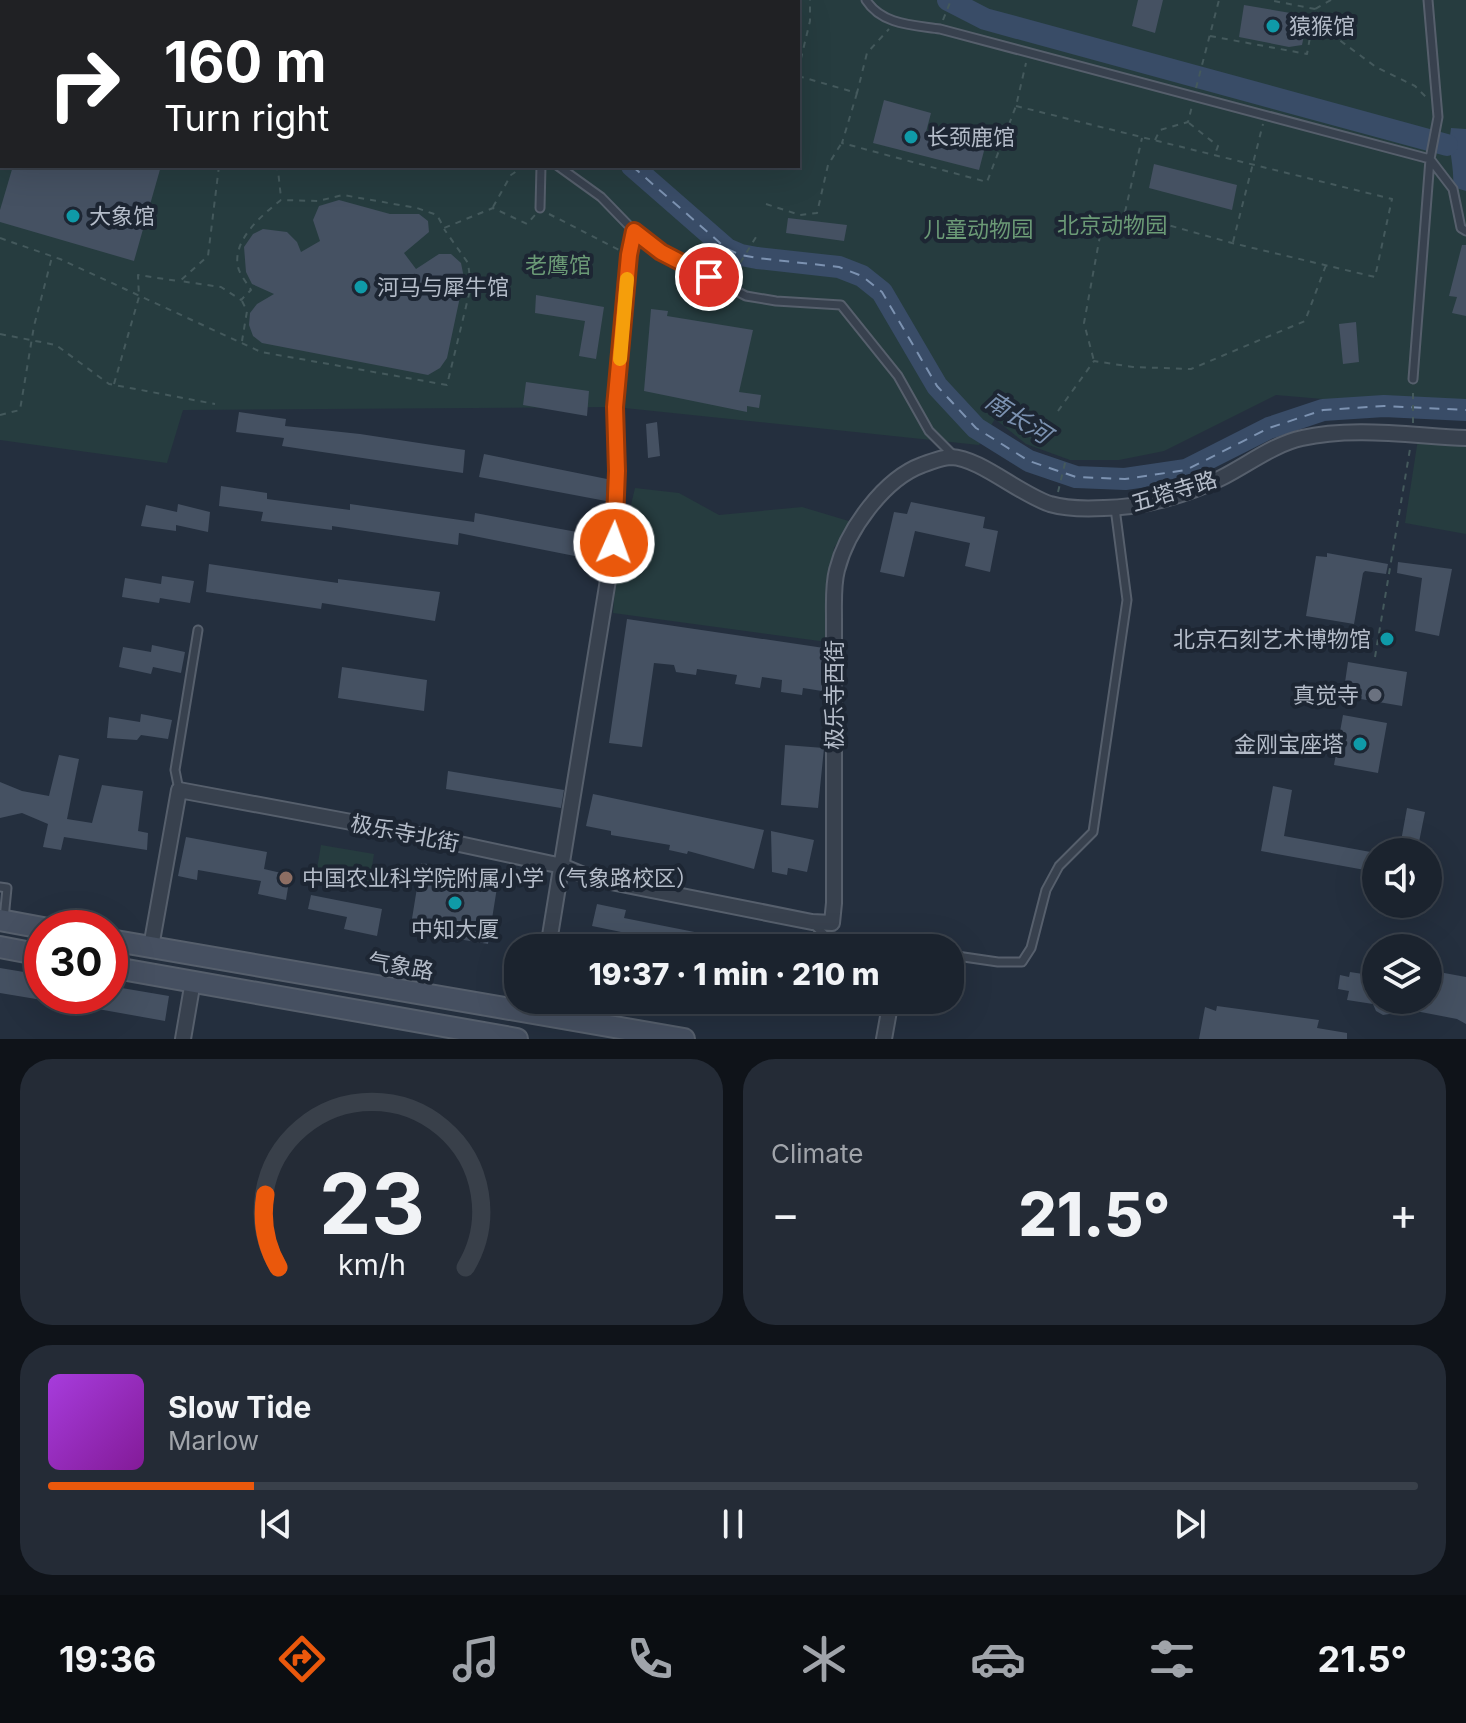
<!DOCTYPE html>
<html lang="en">
<head>
<meta charset="utf-8">
<style>
  body { margin:0; font-family:Inter,"Noto Sans SC",sans-serif; background:#242b36; color:#f1f3f6; height:100vh; display:flex; flex-direction:column; font-size:30px; white-space:nowrap }
  * { box-sizing:border-box; margin:0 }
  p { font-size:26px; color:#a0a4aa }
  .icon { flex:none; width:44px; height:44px; fill:none; stroke:currentColor; stroke-width:2; stroke-linecap:round; stroke-linejoin:round }
  .map { position:relative; height:1039px; overflow:hidden }
  .sheet { display:flex; flex-direction:column; gap:20px; padding:20px; background:#0f1319; flex:1 }
  .sheet>* { flex:none }
  .hud { position:absolute; left:0px; top:0px; width:800px; height:168px; box-shadow:0 8px 32px #0002,0 0 0 2px #39404a; background:#202124; color:#fff; overflow:hidden }
  .controls { position:absolute; left:1362px; top:838px; display:grid; gap:16px }
  .controls a { display:grid; place-items:center; width:80px; height:80px; border-radius:50%; background:#1b232e; box-shadow:0 8px 32px #0002,0 0 0 2px #39404a; font-size:40px }
  .speed { position:absolute; left:24px; top:910px; display:flex; gap:16px; font-size:40px; font-weight:700; text-align:center }
  .speed>* { display:grid; place-content:center; width:104px; height:104px; border-radius:50%; background:#1b232e; box-shadow:0 8px 32px #0002,0 0 0 2px #39404a; line-height:1 }
  .speed .limit { border:12px solid #d22; background:#fff; color:#111 }
  .pin { position:absolute; display:grid; place-items:center; width:68px; height:68px; color:#fff; margin:-34px; border:4px solid #fff; border-radius:50%; box-shadow:0 2px 8px #0007 }
  .me { position:absolute; width:88px; margin:-44px; rotate:2deg; stroke-linejoin:round; filter:drop-shadow(0 0 6px #0008) }
  .turn { display:flex; align-items:center; gap:28px; height:168px; padding:0 32px; font-size:36px }
  .turn .icon { width:104px; height:104px; stroke-width:2.5 }
  .turn b { display:block; font-size:56px; line-height:68px }
  .big { font-size:60px; font-weight:800; line-height:1.1 }
  .sheet .card { flex:1; display:flex; flex-direction:column; justify-content:center; gap:12px; min-width:0; padding:0 28px; border-radius:32px; background:#242b36 }
  .sheet .dial { align-items:center; gap:0 }
  .dial svg { height:208px; overflow:visible; fill:none; stroke:#39404a; stroke-width:7; stroke-linecap:round; text-anchor:middle }
  .dial text { fill:#f1f3f6; stroke:none }
  .song { display:flex; align-items:center; gap:24px }
  .cover { width:96px; height:96px; border-radius:12px; background:linear-gradient(135deg,hsl(280 70% 55%),hsl(290 70% 35%)) }
  .played { height:8px; border-radius:4px; background:linear-gradient(90deg,#ea580c 15%,#39404a 15%) }
  .keys { display:flex; justify-content:space-around; direction:ltr }
  .heat { display:flex; justify-content:space-between; align-items:center; font-size:44px; direction:ltr }
  .sheet .tiles { flex:1; display:grid; gap:20px; grid-template-columns:1fr 1fr }
  .card:last-child { grid-column:span 2 }
  .trip { position:absolute; left:504px; top:934px; width:460px; height:80px; border-radius:32px; background:#1b232e; box-shadow:0 8px 32px #0002,0 0 0 2px #39404a; font-weight:800; line-height:80px; text-align:center }
  .dock { display:flex; height:128px; justify-content:space-around; align-items:center; background:#0b0e12; color:#a0a4aa }
  .dock .icon { width:56px; height:56px }
  .dock .active { color:#ea580c }
  .dock b { font-size:36px; color:#f1f3f6 }
  .map>svg:first-child { display:block }
</style>
</head>
<body>
<div class="map">
<svg width="1466" height="1039" viewBox="0 0 1466 1039">
  <rect width="100%" height="100%" fill="#242f3e"/>
  <path fill="#263c3f" fill-rule="evenodd" d="M0,0h1466v400l-143,-1 -47,-4 -112,56 -45,9h-49l-44,-16 -31,-25 -16,26 -364,-38 -432,3 -16,53 -167,-23zM2,2h796v164h-796z
    M1418,439h48v95l-61,-11z
    M635,488l44,5 40,22 83,-8 50,15 -18,26 -7,45v49l-214,-29 6,-80 11,-24z
    M321,845l53,9 -5,31 -53,-10z"/>
  <path fill="#394c67" d="M1451,128l15,1v62l-13,-4c2,-21 -6,-38 -2,-59z"/>
  <g fill="none" stroke-linecap="round" stroke-linejoin="round">
    <path stroke="#394c67" stroke-width="22" d="M298,0l3,2
      M948,0l37,19 462,126
      M632,166l95,83 14,6 16,3 82,9 23,9 20,16 55,94 39,42 53,33 47,16 49,2 61,-9 83,-42 54,-18 61,-4 82,4"/>
    <path stroke="#7c92b1" stroke-width="2" stroke-dasharray="10 8" stroke-linecap="butt" d="M298,0l3,2
      M632,166l95,83 14,6 16,3 82,9 23,9 20,16 55,94 39,42 53,33 47,16 49,2 61,-9 83,-42 54,-18 61,-4 82,4"/>
  </g>
  <path fill="#455162" d="M1138,0h25l-8,33 -23,-7z
    M1244,5l64,11 -6,29 -13,2 -50,-10z
    M884,100l47,13 -5,19 59,15 -6,23 -106,-27z
    M1154,164l83,21 -5,25 -83,-22z
    M13,166h148l-27,95 -134,-39v-12z
    M339,200l51,14h29l9,7 1,11 -25,21 12,16 23,-15h12l10,9 3,15 -17,80 -7,10 -12,7 -166,-32 -9,-7 -4,-11 1,-12 7,-9 17,-10 -22,-10 -6,-12 -2,-25 9,-13 10,-5 24,3 10,10 4,10 19,-11 -7,-21 6,-14z
    M788,218l59,7 -3,16 -58,-8z
    M1462,245h4v71l-14,-3 5,-16 -8,-1z
    M536,295l68,12 -8,52 -17,-3 6,-35 -50,-8z
    M651,309l17,2 -1,5 86,14 -14,62 22,3 -2,13 -12,-2v6l-103,-21z
    M1356,322l3,40 -16,2 -4,-40z
    M526,382l63,9 -2,25 -64,-11z
    M239,412l47,7 -1,7 75,8 105,16 -2,23 -181,-27 2,-8 -48,-6z
    M657,422l3,34 -12,2 -2,-34z
    M484,454l123,25 -1,22 -127,-24z
    M221,486l46,7v6l83,11v-6l124,18 1,-9 129,24v4l-4,20 -141,-28 -1,12 -126,-19v4l-71,-9 2,-9 -44,-6z
    M911,502l74,15 -2,11 15,3 -8,41 -25,-6 5,-23 -55,-12 -11,46 -24,-5 14,-60 13,2z
    M178,504l32,8 -2,20 -32,-7v6l-35,-5 5,-21 31,7z
    M1327,553l61,11 -2,10 -21,-3 -2,2 -9,51 -48,-8 10,-60 11,1z
    M1398,562l54,7 -13,67 -24,-5 7,-53 -25,-5z
    M209,564l129,19v-4l102,13 -5,29 -113,-18 -1,6 -115,-17z
    M162,576l32,5 -4,22 -30,-5 -1,5 -37,-6 3,-19 36,6z
    M627,619l197,29 -2,43 -19,-3 -1,7 -21,-3 1,-12 -20,-3 -2,11 -25,-4 2,-9 -40,-6 -1,6 -20,-3 -2,-7 -20,-2 -12,84 -33,-4z
    M152,645l33,7 -4,21 -28,-6 -2,7 -32,-7 4,-20 28,5z
    M1348,662l59,10 -5,34 -59,-10z
    M342,667l85,13 -3,31 -86,-13z
    M141,714l31,6 -4,19 -27,-4 -4,5 -30,-2 2,-21 31,5z
    M1343,715l44,8 -9,50 -44,-8z
    M785,745l39,3 -6,60 -37,-3z
    M59,755l20,4 -12,60 25,4 10,-38 41,6 -5,40 10,2 -1,17 -83,-13 -3,13 -18,-3 5,-23 -26,-11 -22,5v-36l22,9 27,5z
    M448,771l116,19 -3,18 -115,-19z
    M1273,786l19,4 -8,46 92,17v19l-115,-21z
    M593,794l171,36 -10,39 -66,-18 -1,3 -18,-4 1,-5 -59,-10v-4l-25,-5z
    M1407,808l18,4 -8,40h-18z
    M771,831l43,9 -7,32 -19,-4 -1,7 -15,-3z
    M186,837l81,15 -3,17 26,6 -4,25 -28,-6 3,-13 -63,-11 -1,10 -19,-4z
    M421,863l78,12 -11,69 -78,-13z
    M311,895l71,14 -5,27 -33,-7 3,-12 -39,-8z
    M597,904l29,6 -2,8 126,25 -1,5h-121l3,-14 -39,-8z
    M0,968l42,7v25l-42,-7z
    M1428,970l38,7v47l-9,-5 -57,-11 -5,5 -12,2 -7,-4 -3,-7 -26,-4 2,-9 -11,-2 2,-14 9,2 1,-5 26,4v24h52z
    M110,986l59,10 -4,25 -112,-20v-5h57z
    M1217,1006l102,14 -2,8 30,5v6h-148l6,-32 11,4z"/>
  <g fill="none" stroke-linecap="round" stroke-linejoin="round">
    <defs>
      <path id="lane" d="M1,0l7,2
        M222,0l5,2
        M866,0c16,25 47,25 74,29l490,130 23,30 8,39 5,3
        M24,2v-2
        M89,2l52,-2
        M582,2l1,-2
        M558,166l43,31 33,34 -5,24 -14,152
        M540,208l1,-42
        M634,231l27,21 85,44 30,5 65,4 57,71 31,55 25,25
        M1413,379l17,-220 8,-42 -10,-117
        M179,790l-4,-20 23,-140
        M0,887l7,1 -3,31
        M813,924l13,12 78,12
        M950,955l48,7h24l9,-14 15,-58 13,-24 34,-34 34,-232 -12,-92"/>
      <path id="street" d="M151,947l28,-157 215,40 168,36 29,12 221,44 20,1 2,-20v-285c0,-16 -1,-33 3,-48 10,-40 47,-91 85,-105 8,-3 21,-8 29,-8 29,1 68,37 99,47 17,5 36,5 54,4 37,0 83,-13 117,-30 26,-13 53,-34 81,-40 50,-12 113,-2 164,0
        M548,948l66,-405 3,-72 -2,-64
        M183,1039l10,-58
        M884,1039l7,-39"/>
      <path id="secondary" d="M0,920l43,8
        M110,940l574,99
        M0,947l42,8
        M110,967l407,72"/>
    </defs>
    <use href="#lane" stroke="#565f6c" stroke-width="11"/>
    <use href="#street" stroke="#565f6c" stroke-width="18"/>
    <use href="#secondary" stroke="#565f6c" stroke-width="24"/>
    <path stroke="#44595c" stroke-width="2" stroke-dasharray="6 6" stroke-linecap="butt" d="M359,0l3,2
      M555,0l2,2
      M1331,0l-16,9 12,22 49,36 39,19 11,11
      M395,2l2,-2
      M501,2v-2
      M0,16l2,-1
      M943,20l8,-20
      M1210,36l97,18 8,-45 -46,-9
      M798,71l12,-50v-21
      M0,75h2
      M798,76l59,17 10,-40 22,-24
      M1196,88l23,-88
      M857,93l-15,50 145,39 29,-76 10,-43
      M1016,106l376,93 -17,78 -143,-34 -107,-30 -21,1 -20,109 10,38
      M1189,123l29,23 -3,8
      M1155,140l5,-10 28,-8 4,-16
      M219,166l-11,90 -28,25 41,6 20,13 10,-10c-4,-7 -11,-15 -13,-23 -6,-27 24,-52 43,-67l37,1 25,-6 74,13 20,7 7,13 49,-20 34,16 8,-9
      M273,166l5,4 3,28
      M766,204l34,11 17,-2 11,-48 13,-21
      M493,207l18,-32 13,-9
      M1125,212l17,-74
      M549,214l72,37
      M0,238l60,21 201,93 186,33 24,-99 -3,-23 -24,-34
      M1233,242l30,-118
      M734,273l22,-36
      M242,301l5,10 -5,30
      M0,334l56,11 53,39 106,20
      M114,384l25,-87 -1,-22 40,6
      M1058,411l36,-50 39,6 58,2 114,-48 21,-56
      M0,415l20,-5 14,-84 18,-69
      M1413,423v-34
      M1058,492l8,-33
      M1375,657l35,-208"/>
    <use href="#lane" stroke="#38414e" stroke-width="7"/>
    <use href="#street" stroke="#38414e" stroke-width="14"/>
    <use href="#secondary" stroke="#465061" stroke-width="20"/>
  </g>
  <g fill="none" stroke-linecap="round" stroke-linejoin="round">
    <defs>
      <path id="route" d="M614,543l3,-72 -2,-64 14,-152 5,-24 27,21 48,25"/>
    </defs>
    <use href="#route" stroke="#983908" stroke-width="20"/>
    <use href="#route" stroke="#ea580c" stroke-width="14"/>
    <path stroke="#f59e0b" stroke-width="14" d="M620,359l7,-80"/>
  </g>
  <g fill="#0f9aa8" stroke="#1d2633" stroke-width="3">
    <circle cx="1273" cy="26" r="8"/>
    <circle cx="911" cy="137" r="8"/>
    <circle cx="73" cy="216" r="8"/>
    <circle cx="361" cy="287" r="8"/>
    <circle cx="1387" cy="639" r="8"/>
    <circle cx="1360" cy="744" r="8"/>
    <circle cx="455" cy="903" r="8"/>
  </g>
  <circle fill="#6b7280" stroke="#1d2633" stroke-width="3" cx="1375" cy="695" r="8"/>
  <circle fill="#8d6e63" stroke="#1d2633" stroke-width="3" cx="286" cy="878" r="8"/>
  <g text-anchor="middle" stroke-width="8" stroke-linejoin="round" paint-order="stroke">
    <g font-size="22" fill="#b4bcc9" stroke="#1d2633" text-anchor="start">
      <text x="1289" y="34">猿猴馆</text>
      <text x="927" y="145">长颈鹿馆</text>
      <text x="89" y="224">大象馆</text>
      <text x="377" y="295">河马与犀牛馆</text>
      <text x="1371" y="647" text-anchor="end">北京石刻艺术博物馆</text>
      <text x="1359" y="703" text-anchor="end">真觉寺</text>
      <text x="1344" y="752" text-anchor="end">金刚宝座塔</text>
      <text x="302" y="886">中国农业科学院附属小学（气象路校区）</text>
      <text x="455" y="937" text-anchor="middle">中知大厦</text>
    </g>
    <g font-size="22" fill="#6b9a76" stroke="#1d2633">
      <text x="1112" y="233">北京动物园</text>
      <text x="978" y="237">儿童动物园</text>
      <text x="558" y="273">老鹰馆</text>
    </g>
    <g font-size="22" fill="#b4bcc9" stroke="#1d2633">
      <text transform="translate(1174 491) rotate(-17)" y="8">五塔寺路</text>
      <text transform="translate(834 695) rotate(-90)" y="8">极乐寺西街</text>
      <text transform="translate(405 833) rotate(11)" y="8">极乐寺北街</text>
      <text transform="translate(401 966) rotate(10)" y="8">气象路</text>
    </g>
    <g font-size="24" font-style="italic" fill="#7c92b1" stroke="#1d2633">
      <text transform="translate(1018 418) rotate(33)" y="8">南长河</text>
    </g>
  </g>
</svg>
<div class="controls">
<a><svg class="icon" aria-label="sound" viewBox="0 0 24 24"><path d="M4 9h4l5-4v14l-5-4H4zM17 9q2 3 0 6"/></svg></a>
<a><svg class="icon" aria-label="layers" viewBox="0 0 24 24"><path d="M12 4l9 5-9 5-9-5zM3 14l9 5 9-5"/></svg></a>
</div>
<div class="speed"><div class="limit">30</div></div>
<div class="pin" style="left:709px;top:277px;background:#d93025"><svg class="icon" aria-label="arrive" viewBox="0 0 24 24"><path d="M6 21V4h12l-3 4 3 4H6"/></svg></div>
<svg class="me" style="left:614px;top:543px" viewBox="-20 -20 40 40"><circle r="17" fill="#ea580c" stroke="#fff" stroke-width="3"/><path d="M0-11L8 9 0 5-8 9z" fill="#fff"/></svg>
<div class="trip">19:37 · 1 min · 210 m</div>
<div class="hud">
<div class="turn"><svg class="icon" aria-label="right" viewBox="0 0 24 24"><path d="M7 20v-9h11M14 6l5 5-5 5"/></svg><div><b>160 m</b>Turn right</div></div>
</div>
</div>
<section class="sheet">
<div class="tiles">
<div class="card dial"><svg viewBox="0 0 100 80">
<path d="M14 69A42 42 0 1 1 86 69"/>
<path d="M14 69A42 42 0 0 1 9 41" stroke="#ea580c"/>
<text x="50" y="56" font-size="32" font-weight="700">23</text>
<text x="50" y="72" font-size="11">km/h</text>
</svg></div>
<div class="card"><p>Climate</p>
<div class="heat"><a>−</a><b class="big">21.5°</b><a>+</a></div>
</div>
<div class="card">
<div class="song"><i class="cover"></i><div><b>Slow Tide</b><p>Marlow</p></div></div>
<div class="played"></div>
<div class="keys"><svg class="icon" aria-label="previous" viewBox="0 0 24 24"><path d="M18 5L8 12l10 7zM5 5v14"/></svg><svg class="icon" aria-label="pause" viewBox="0 0 24 24"><path d="M8 5v14M16 5v14"/></svg><svg class="icon" aria-label="next" viewBox="0 0 24 24"><path d="M6 5l10 7-10 7zM19 5v14"/></svg></div>
</div>
</div>
</section>
<nav class="dock">
<b>19:36</b>
<svg class="icon active" aria-label="directions" viewBox="0 0 24 24"><path d="M12 3l9 9-9 9-9-9zM9 14v-3h6M13 9l2 2-2 2"/></svg>
<svg class="icon" aria-label="music" viewBox="0 0 24 24"><path d="M9 18V5l10-2v13"/><circle cx="6" cy="18" r="3"/><circle cx="16" cy="16" r="3"/></svg>
<svg class="icon" aria-label="phone" viewBox="0 0 24 24"><path d="M5 4h4l2 5-3 2q2 4 5 5l2-3 5 2v4C11 20 4 13 5 4z"/></svg>
<svg class="icon" aria-label="climate" viewBox="0 0 24 24"><path d="M12 3v18M4 7l16 10M4 17L20 7"/></svg>
<svg class="icon" aria-label="car" viewBox="0 0 24 24"><path d="M5 17H2v-5l4-1 3-4h7l3 4 3 1v5h-3M9 17h6M6 11h13"/><circle cx="7" cy="17" r="2"/><circle cx="17" cy="17" r="2"/></svg>
<svg class="icon" aria-label="filters" viewBox="0 0 24 24"><path d="M4 7h16M4 17h16"/><circle cx="9" cy="7" r="2"/><circle cx="15" cy="17" r="2"/></svg>
<b>21.5°</b>
</nav>
</body>
</html>
